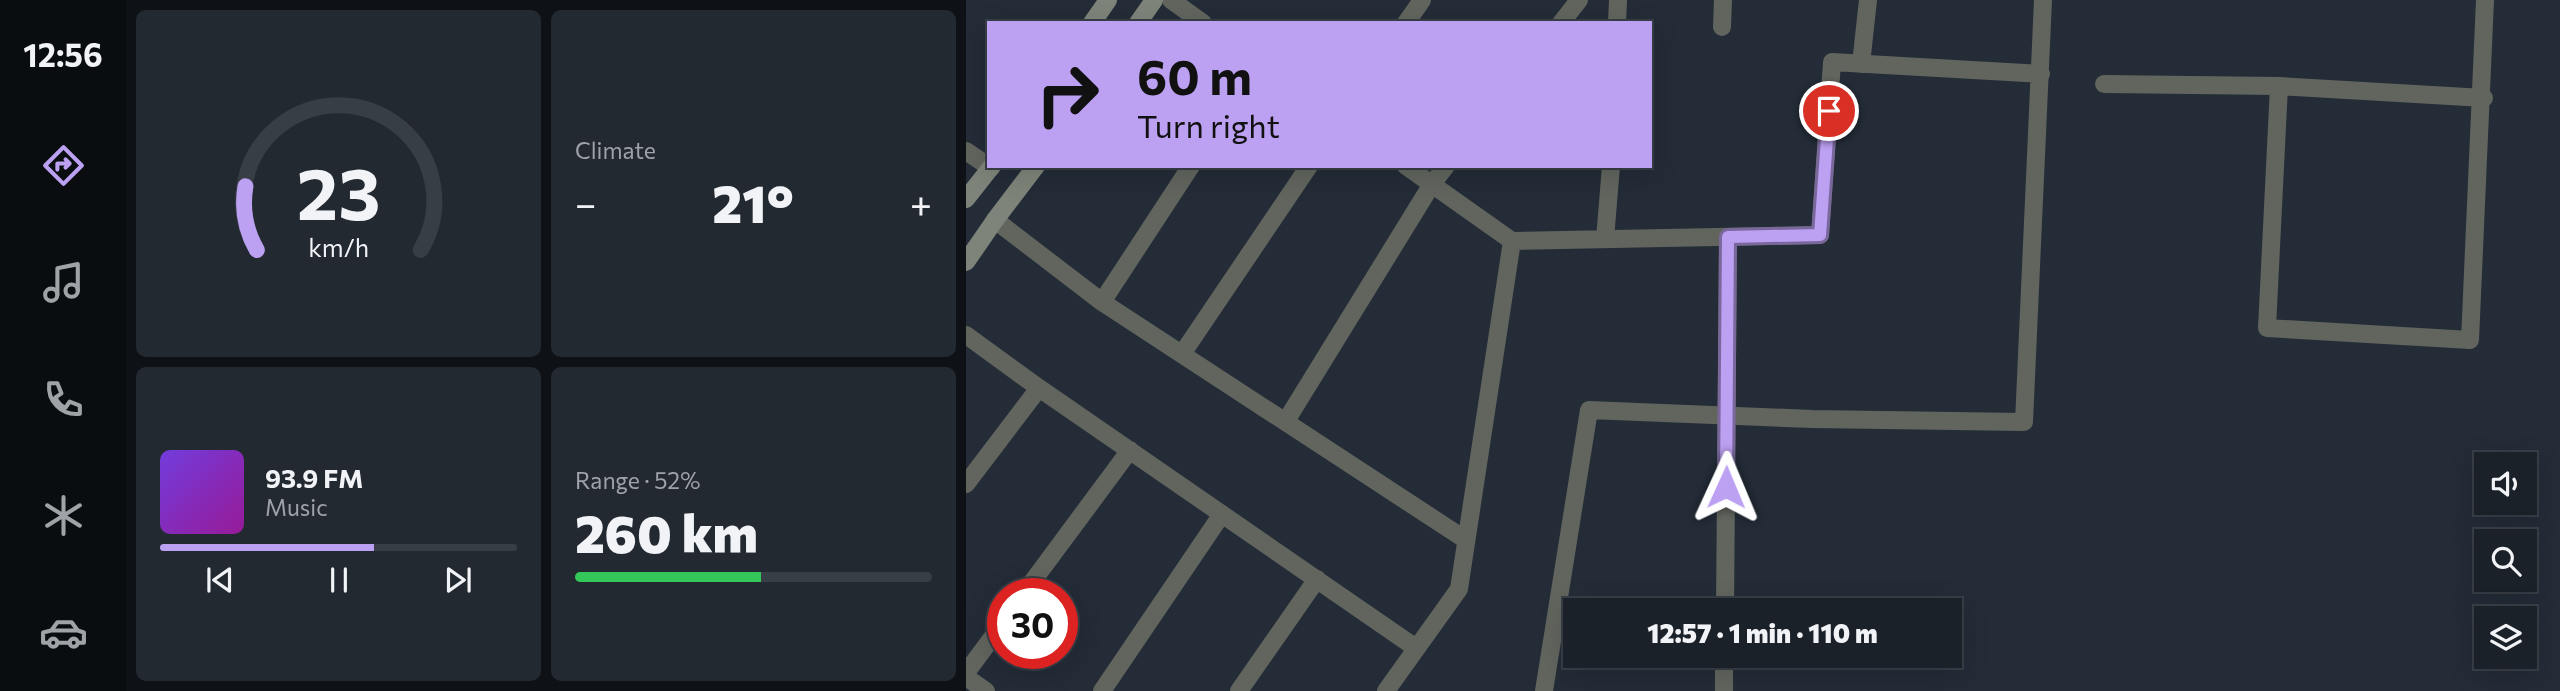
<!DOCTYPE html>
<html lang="en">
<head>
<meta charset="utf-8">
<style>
  body { margin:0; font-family:Commissioner,sans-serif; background:#232931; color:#f1f3f6; height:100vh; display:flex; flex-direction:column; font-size:26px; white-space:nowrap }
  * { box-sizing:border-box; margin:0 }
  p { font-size:23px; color:#9fa3a8 }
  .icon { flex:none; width:38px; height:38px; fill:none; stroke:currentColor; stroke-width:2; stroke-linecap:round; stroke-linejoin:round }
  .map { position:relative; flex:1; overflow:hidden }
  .details { display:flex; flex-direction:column; gap:10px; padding:10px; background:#0e1217; width:840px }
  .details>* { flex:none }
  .hud { position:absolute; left:21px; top:21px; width:665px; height:147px; border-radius:0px; box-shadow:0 7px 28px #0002,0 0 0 2px #383e46; background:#bca0f2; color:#111; overflow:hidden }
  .fabs { position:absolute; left:1508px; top:452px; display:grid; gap:14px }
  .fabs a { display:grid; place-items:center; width:63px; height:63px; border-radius:0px; background:#1a2129; box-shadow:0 7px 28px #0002,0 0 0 2px #383e46; font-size:35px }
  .speed { position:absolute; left:21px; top:578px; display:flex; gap:14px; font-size:35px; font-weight:700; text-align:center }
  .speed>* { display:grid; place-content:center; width:91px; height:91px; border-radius:50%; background:#1a2129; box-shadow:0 7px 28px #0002,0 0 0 2px #383e46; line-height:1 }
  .speed .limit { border:10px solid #d22; background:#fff; color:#111 }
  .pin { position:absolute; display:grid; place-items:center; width:60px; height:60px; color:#fff; margin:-30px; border:4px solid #fff; border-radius:50%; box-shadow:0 2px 7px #0007 }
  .me { position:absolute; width:77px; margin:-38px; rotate:1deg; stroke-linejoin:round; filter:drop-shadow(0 0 5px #0008) }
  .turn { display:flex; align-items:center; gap:24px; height:147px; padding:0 35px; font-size:32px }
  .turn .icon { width:91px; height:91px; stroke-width:2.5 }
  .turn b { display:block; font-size:49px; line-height:60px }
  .big { font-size:52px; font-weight:800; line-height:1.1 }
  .details .card { flex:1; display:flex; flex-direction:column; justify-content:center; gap:10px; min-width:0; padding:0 24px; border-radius:10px; background:#232931 }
  .details .dial { align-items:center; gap:0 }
  .dial svg { height:182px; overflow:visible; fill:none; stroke:#383e46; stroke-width:7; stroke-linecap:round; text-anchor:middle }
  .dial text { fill:#f1f3f6; stroke:none }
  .song { display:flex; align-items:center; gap:21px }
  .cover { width:84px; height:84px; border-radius:10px; background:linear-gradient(135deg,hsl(260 70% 55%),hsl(300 70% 35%)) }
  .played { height:7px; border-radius:4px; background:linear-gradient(90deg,#bca0f2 60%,#383e46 60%) }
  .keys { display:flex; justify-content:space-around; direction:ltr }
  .heat { display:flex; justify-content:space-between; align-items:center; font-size:38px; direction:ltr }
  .charge { height:10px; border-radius:5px; background:linear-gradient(90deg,#34c759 52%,#383e46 0) }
  .details .tiles { flex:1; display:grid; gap:10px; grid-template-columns:repeat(2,1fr) }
  .trip { position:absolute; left:597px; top:598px; width:399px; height:70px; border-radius:0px; background:#1a2129; box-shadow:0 7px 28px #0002,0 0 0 2px #383e46; font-weight:800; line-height:70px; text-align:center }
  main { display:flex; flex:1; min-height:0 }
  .menu { display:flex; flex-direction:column; width:126px; justify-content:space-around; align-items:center; background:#0a0d10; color:#9fa3a8 }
  .menu .icon { width:49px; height:49px }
  .menu .active { color:#bca0f2 }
  .menu b { font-size:32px; color:#f1f3f6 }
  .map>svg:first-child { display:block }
</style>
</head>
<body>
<main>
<nav class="menu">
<b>12:56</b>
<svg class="icon active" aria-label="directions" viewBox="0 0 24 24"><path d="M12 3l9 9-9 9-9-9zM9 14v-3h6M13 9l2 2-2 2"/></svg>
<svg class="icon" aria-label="music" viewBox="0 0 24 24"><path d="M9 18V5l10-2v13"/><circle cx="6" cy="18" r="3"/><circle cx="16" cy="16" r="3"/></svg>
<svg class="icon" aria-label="phone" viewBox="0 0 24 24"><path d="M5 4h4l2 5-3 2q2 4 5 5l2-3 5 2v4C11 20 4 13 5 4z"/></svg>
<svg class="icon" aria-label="climate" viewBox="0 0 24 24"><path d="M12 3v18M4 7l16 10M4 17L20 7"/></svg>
<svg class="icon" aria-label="car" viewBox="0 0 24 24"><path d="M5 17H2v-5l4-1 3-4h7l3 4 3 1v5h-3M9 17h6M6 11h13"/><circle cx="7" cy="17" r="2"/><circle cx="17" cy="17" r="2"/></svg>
</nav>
<section class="details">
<div class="tiles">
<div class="card dial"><svg viewBox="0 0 100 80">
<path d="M14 69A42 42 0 1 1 86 69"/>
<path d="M14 69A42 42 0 0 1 9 41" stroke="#bca0f2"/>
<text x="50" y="56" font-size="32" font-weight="700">23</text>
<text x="50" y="72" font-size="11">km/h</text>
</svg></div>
<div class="card"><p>Climate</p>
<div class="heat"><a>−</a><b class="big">21°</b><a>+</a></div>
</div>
<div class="card">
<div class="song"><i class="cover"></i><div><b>93.9 FM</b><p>Music</p></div></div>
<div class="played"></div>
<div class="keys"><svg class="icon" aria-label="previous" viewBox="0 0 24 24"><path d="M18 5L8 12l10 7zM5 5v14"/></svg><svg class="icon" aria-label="pause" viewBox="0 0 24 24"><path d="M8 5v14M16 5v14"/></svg><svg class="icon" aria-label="next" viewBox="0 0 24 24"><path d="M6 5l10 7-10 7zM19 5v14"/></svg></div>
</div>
<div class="card"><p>Range · 52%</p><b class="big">260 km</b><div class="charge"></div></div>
</div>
</section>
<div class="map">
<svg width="1594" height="691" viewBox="0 0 1594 691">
  <rect width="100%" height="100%" fill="#232c37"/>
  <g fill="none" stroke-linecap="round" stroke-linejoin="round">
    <path stroke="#61655e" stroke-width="18" d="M205,0l32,23
      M440,23l16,-23
      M595,23l18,-23
      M651,23l1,-23
      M756,27l1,-27
      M895,64l7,-64
      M1138,84l175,2 205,12
      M1313,86l-12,242 203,12 15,-340
      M0,151l25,17
      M440,166l106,75 308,-6 12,-173 209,12
      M29,220l107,82 364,238
      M639,239l6,-73
      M136,302l89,-136
      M0,335l73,53 377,260
      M216,354l127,-188
      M320,421l146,-237 14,-18
      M0,484l73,-96
      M58,593l106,-143
      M759,611l3,-374
      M0,673l37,-50
      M0,677l20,14
      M136,691l120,-177
      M273,691l78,-112
      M420,691l73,-102 53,-348
      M578,691l45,-281 223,9 212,3 19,-422
      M758,691v-35"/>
    <path stroke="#7e847a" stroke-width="18" d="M126,23l16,-23
      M172,23l16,-23
      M0,199l26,-33
      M0,262l29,-42 41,-54"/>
  </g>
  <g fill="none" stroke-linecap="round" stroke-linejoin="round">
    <defs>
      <path id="route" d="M760,487l2,-250 92,-2 9,-124"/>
    </defs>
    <use href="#route" stroke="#7a689d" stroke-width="18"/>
    <use href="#route" stroke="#bca0f2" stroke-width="12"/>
  </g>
</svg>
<div class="fabs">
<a><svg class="icon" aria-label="sound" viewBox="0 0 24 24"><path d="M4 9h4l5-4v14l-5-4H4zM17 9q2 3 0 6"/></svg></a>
<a><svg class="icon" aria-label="search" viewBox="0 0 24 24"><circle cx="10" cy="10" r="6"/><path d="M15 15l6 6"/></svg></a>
<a><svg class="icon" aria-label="layers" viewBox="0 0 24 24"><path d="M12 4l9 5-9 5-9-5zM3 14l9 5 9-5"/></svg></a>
</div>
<div class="speed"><div class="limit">30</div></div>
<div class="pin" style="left:863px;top:111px;background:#d93025"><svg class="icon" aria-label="arrive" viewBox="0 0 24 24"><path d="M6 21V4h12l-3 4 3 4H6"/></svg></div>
<svg class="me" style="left:760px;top:487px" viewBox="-20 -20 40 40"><path d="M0-17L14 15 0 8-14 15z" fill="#bca0f2" stroke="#fff" stroke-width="4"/></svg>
<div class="trip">12:57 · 1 min · 110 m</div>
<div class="hud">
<div class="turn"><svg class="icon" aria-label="right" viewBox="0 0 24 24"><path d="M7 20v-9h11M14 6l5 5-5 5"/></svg><div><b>60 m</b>Turn right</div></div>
</div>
</div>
</main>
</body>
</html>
